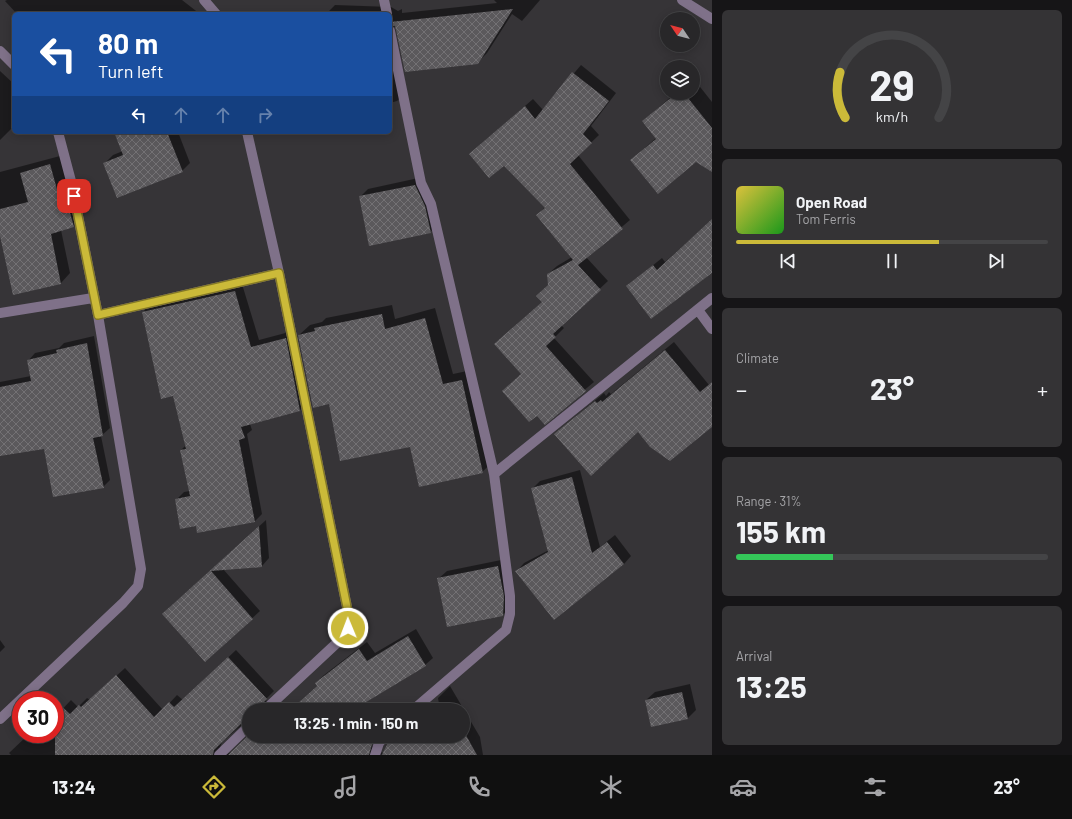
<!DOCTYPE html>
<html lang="en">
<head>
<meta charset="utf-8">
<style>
  body { margin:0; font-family:Barlow,sans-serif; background:#343335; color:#f1f3f6; height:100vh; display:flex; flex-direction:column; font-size:15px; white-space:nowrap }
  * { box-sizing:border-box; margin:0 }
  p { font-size:13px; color:#a5a5a8 }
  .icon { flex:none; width:22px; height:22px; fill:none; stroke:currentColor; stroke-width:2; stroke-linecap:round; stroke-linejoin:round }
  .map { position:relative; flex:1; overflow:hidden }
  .panel { display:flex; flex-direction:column; gap:10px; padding:10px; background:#161517; width:360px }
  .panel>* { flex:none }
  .guide { position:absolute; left:12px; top:12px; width:380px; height:122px; border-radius:6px; box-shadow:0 2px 10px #0003,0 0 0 1px #444446; background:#1a4fa0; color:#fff; overflow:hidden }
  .needle { width:26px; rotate:305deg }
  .fabs { position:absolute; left:660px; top:12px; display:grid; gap:8px }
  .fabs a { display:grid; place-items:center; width:40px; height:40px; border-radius:50%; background:#282729; box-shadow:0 2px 10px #0003,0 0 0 1px #444446; font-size:20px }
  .speed { position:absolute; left:12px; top:691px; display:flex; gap:8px; font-size:20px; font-weight:700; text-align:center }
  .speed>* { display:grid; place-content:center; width:52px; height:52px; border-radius:50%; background:#282729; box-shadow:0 2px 10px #0003,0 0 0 1px #444446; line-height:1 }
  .speed .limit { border:6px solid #d22; background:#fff; color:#111 }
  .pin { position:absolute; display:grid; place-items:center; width:34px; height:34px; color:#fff; margin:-17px; border-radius:8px; box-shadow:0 2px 6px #0006 }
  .me { position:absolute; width:44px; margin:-22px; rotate:359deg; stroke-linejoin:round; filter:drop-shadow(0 0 3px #0008) }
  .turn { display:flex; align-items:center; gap:14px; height:84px; padding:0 20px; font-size:18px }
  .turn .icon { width:52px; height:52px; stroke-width:2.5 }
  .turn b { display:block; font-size:28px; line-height:34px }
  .lanes { display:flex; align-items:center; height:38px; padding:0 20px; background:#0003; justify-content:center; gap:20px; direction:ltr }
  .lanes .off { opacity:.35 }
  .big { font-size:30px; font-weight:700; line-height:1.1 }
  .panel .card { flex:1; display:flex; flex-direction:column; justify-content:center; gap:6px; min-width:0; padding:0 14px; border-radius:6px; background:#343335 }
  .panel .dial { align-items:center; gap:0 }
  .dial svg { height:104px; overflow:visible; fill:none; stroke:#444446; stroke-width:7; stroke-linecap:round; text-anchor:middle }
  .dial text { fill:#f1f3f6; stroke:none }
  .song { display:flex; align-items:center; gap:12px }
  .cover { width:48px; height:48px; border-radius:6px; background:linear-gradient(135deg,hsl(50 70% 55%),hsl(120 70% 35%)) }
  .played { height:4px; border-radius:2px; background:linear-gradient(90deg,#cbba39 65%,#444446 65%) }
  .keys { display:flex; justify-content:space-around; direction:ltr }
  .heat { display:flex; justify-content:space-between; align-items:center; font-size:22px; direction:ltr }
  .charge { height:6px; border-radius:3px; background:linear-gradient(90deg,#34c759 31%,#444446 0) }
  .trip { position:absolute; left:242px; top:703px; width:228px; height:40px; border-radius:20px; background:#282729; box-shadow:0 2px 10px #0003,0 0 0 1px #444446; font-weight:700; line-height:40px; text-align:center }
  .tabs { display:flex; height:64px; justify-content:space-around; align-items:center; background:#101010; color:#a5a5a8 }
  .tabs .icon { width:28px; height:28px }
  .tabs .on { color:#cbba39 }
  .tabs b { font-size:18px; color:#f1f3f6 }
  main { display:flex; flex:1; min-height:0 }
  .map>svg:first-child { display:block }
</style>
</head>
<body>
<main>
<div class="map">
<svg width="712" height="755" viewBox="0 0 712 755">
  <defs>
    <pattern id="building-cross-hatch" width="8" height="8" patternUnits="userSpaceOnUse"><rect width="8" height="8" fill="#5b595c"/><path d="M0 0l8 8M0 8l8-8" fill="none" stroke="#737174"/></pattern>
  </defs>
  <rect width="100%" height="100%" fill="#363437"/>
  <path fill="#0007" d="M7,0h175l18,14h-183l-12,-13z
    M494,0h46l-18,21 -10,-7 -25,39 -10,10 -80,-34 -4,-4 14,67 -10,9 -7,2v-89h-64l9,-9 56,2 7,4 4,-2v4l95,-10z
    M581,65l35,28 -25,33 8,9 -21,20 52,65 -44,37 22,24 -47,44 3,3 -10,10 40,44 -49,41 -23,-49 27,-89 -1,-11 9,-8 15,-9 -34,-42 7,-8 -41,-43 -34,-10 63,-55 10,11z
    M0,71l14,13v42l-14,14z
    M693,78l19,24v68l-16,-9 -65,-1 25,-22 -13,-16 32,-29h18z
    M115,132h63l12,31 -8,8 -77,-8 8,-8 10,-4z
    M60,156l23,61 -10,10 -12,3 9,43 -9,10 -47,11 -14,-63v-59z
    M423,177l16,47 -9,8 -70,-35 8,-8z
    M712,220v53l-60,45 -25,-32 35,-28 3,4z
    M242,284l17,56 34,-9 15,72 -8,7 -50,14 2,6 -5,4 15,80 -7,7 -59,4 -20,-25 8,-8 6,-1 -9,-41 5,-5 -12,-50 -31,-83 7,-8z
    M392,305l3,14 40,-11 18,66 19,-4 21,92 -11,10 -72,-26 -80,-43 -31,-68 11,-10 12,-3 4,-4z
    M94,336l16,92 -9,8 9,44 -7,7 -59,-40 -44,8v-73l31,-6 -3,-15 7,-8 24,-5 5,-5z
    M674,342l35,43 3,-3v44l-157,8 49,-41 2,3 3,-4 2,2z
    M580,470l20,77 15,-12 16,21 -7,8 -107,7 7,-8 25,-13 -16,-62 7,-7z
    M266,520l3,38 -7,8 -39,3 37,42 -55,50 -35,-54z
    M506,559l5,48 -9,8 -64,-36 9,-8z
    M416,629l17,29 -8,7 -74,45h-102v9l-27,23 -2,6 6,6 6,-2 17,-16h105l-19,16 42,-7v6l6,2 -2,2h-370l-2,-2 20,-19h26v-17l16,-17 7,7 9,-9 3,2 35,-32 38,42 14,-15 6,5 53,-50 38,41 -8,8 2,8 8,2 8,-7 7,7 27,-24 -2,-2 8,-8 43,-33 8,11z
    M0,640l5,7 -5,5z
    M690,684l6,26 -8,8 -42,-18 9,-8z
    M450,686l30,51 3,18h-35l-3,-19h18v-26h-23l-2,-12z"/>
  <path fill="url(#building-cross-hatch)" d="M513,9l-35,55 -73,8 -9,-42 -1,-4 -5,-1v-3z
    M572,72l37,29 -26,33 9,9 -22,21 53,65 -45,36 23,25 -48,44 3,3 -10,9 40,45 -41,34 -8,-9 -8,6 -27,-31 19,-17 -27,-30 48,-42 -6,-6 12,-11 -1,-11 26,-14 -37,-45 9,-7 -41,-42 -15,12 -20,-24 56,-48 10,13z
    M677,93h7l28,35v44l-16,-10 -38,32 -28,-34 26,-21 -14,-18z
    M114,132h53l16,40 -66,26 -14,-35 20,-8z
    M50,164l8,29 6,-2 10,36 -23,7 10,50 -48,11 -13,-59v-27l28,-7 -8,-29z
    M415,185l10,21 6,27 -62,13 -10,-50z
    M712,219v54l-61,46 -25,-33 27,-21 4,5z
    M235,291l16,56 35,-9 14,73 -59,16 4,11 -6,2 16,82 -58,11 -1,-7 -16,3 -5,-30 15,-3 -10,-46 6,-1 -13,-53 -12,3 -19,-87z
    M382,314l3,15 40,-11 18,66 19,-4 21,93 -64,14 -9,-40 -70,14 -11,-57 -16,4 -15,-73 17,-4 -1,-3z
    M87,343l16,93 -10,2 11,50 -51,9 -9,-48 -44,7v-69l31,-6 -4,-21 30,-7 -1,-3z
    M665,350l35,42 12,-10v45l-42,34 -20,-14 -12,-15 -47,44 -37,-42 41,-33 2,2 4,-3 1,2z
    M572,477l20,76 15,-11 17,22 -70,56 -39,-49 33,-19 -17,-64z
    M259,526l3,41 -51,4 42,48 -48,43 -43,-48z
    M498,566l6,30 -1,20 -56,11 -10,-49z
    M408,636l18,30 -73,44h-63l27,-24 -2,-3 44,-34 8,12z
    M228,657l39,42 -7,7 -1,4h-10v10l-5,1 -30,29 -1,5h-158v-55l15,14 9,-9 2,2 35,-32 38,42 15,-15 5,5z
    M682,692l6,27 -37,8 -6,-27z
    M463,730l14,25h-95l9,-19h72z
    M249,735v1h127l-3,5 -4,14h-141z"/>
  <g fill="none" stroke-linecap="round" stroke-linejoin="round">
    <path stroke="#7f7189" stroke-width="10" d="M204,0l12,14
      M384,0l3,14
      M682,0l30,19
      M390,31l31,152 10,21 63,270 16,122v18l-4,16 -93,80
      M0,51l14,14
      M247,132l32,141 69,339v16l-9,13 -74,69
      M698,310l14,19
      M0,313l93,-15
      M98,315l181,-42
      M494,474l218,-176
      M0,719l123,-116 15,-17 3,-17 -43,-254 -27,-134 -13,-49
      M219,755l30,-29
      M375,755l4,-12 6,-7"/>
  </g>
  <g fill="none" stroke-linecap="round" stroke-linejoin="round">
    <defs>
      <path id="route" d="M74,196l24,119 181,-42 69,339v16"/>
    </defs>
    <use href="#route" stroke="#847925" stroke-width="10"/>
    <use href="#route" stroke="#cbba39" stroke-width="7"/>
  </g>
</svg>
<div class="fabs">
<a><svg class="needle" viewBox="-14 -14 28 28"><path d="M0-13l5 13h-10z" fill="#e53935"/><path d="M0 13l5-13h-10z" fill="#a5a5a8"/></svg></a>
<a><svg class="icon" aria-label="layers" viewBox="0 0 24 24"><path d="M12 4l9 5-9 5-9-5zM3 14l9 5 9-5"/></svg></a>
</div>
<div class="speed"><div class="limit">30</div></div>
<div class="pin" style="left:74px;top:196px;background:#d93025"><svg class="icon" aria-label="arrive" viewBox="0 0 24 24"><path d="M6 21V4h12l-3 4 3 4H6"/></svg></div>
<svg class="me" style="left:348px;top:628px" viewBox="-20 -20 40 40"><circle r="17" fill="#cbba39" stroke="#fff" stroke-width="3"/><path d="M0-11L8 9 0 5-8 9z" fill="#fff"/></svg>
<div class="trip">13:25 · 1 min · 150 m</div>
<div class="guide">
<div class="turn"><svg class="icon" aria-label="left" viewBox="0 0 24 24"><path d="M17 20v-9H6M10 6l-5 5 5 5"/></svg><div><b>80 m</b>Turn left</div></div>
<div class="lanes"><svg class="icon" aria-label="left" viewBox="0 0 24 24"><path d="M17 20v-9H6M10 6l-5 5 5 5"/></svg><svg class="icon off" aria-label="ahead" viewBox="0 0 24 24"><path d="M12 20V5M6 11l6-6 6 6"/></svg><svg class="icon off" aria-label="ahead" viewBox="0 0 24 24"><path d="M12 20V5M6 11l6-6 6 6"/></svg><svg class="icon off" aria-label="right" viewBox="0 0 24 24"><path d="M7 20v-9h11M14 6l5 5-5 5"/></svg></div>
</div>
</div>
<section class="panel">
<div class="card dial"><svg viewBox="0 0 100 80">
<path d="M14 69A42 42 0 1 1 86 69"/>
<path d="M14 69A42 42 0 0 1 10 34" stroke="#cbba39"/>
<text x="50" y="56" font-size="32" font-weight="700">29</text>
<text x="50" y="72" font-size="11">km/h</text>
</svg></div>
<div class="card">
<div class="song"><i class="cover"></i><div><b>Open Road</b><p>Tom Ferris</p></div></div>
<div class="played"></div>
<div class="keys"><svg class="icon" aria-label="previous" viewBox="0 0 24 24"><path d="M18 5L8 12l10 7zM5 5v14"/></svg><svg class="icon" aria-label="pause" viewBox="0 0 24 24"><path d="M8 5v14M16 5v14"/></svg><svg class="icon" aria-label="next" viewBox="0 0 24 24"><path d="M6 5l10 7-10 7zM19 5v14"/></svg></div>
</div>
<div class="card"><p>Climate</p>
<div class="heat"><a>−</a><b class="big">23°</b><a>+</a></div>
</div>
<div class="card"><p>Range · 31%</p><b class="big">155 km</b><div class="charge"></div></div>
<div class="card"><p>Arrival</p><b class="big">13:25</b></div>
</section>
</main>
<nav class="tabs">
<b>13:24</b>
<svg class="icon on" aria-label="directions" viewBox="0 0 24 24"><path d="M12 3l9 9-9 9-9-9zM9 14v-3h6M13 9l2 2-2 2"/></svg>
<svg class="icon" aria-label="music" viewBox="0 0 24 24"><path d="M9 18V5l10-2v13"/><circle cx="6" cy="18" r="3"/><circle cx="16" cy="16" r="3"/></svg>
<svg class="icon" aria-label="phone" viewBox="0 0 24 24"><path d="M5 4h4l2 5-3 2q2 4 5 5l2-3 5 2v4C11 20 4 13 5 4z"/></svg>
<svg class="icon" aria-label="climate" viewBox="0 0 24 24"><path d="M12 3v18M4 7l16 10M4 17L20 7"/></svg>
<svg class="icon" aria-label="car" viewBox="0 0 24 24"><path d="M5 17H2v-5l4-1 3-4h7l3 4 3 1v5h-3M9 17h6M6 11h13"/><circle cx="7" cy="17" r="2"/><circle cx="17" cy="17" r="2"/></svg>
<svg class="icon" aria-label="filters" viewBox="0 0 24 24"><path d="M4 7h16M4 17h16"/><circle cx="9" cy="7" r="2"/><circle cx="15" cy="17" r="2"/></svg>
<b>23°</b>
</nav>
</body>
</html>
